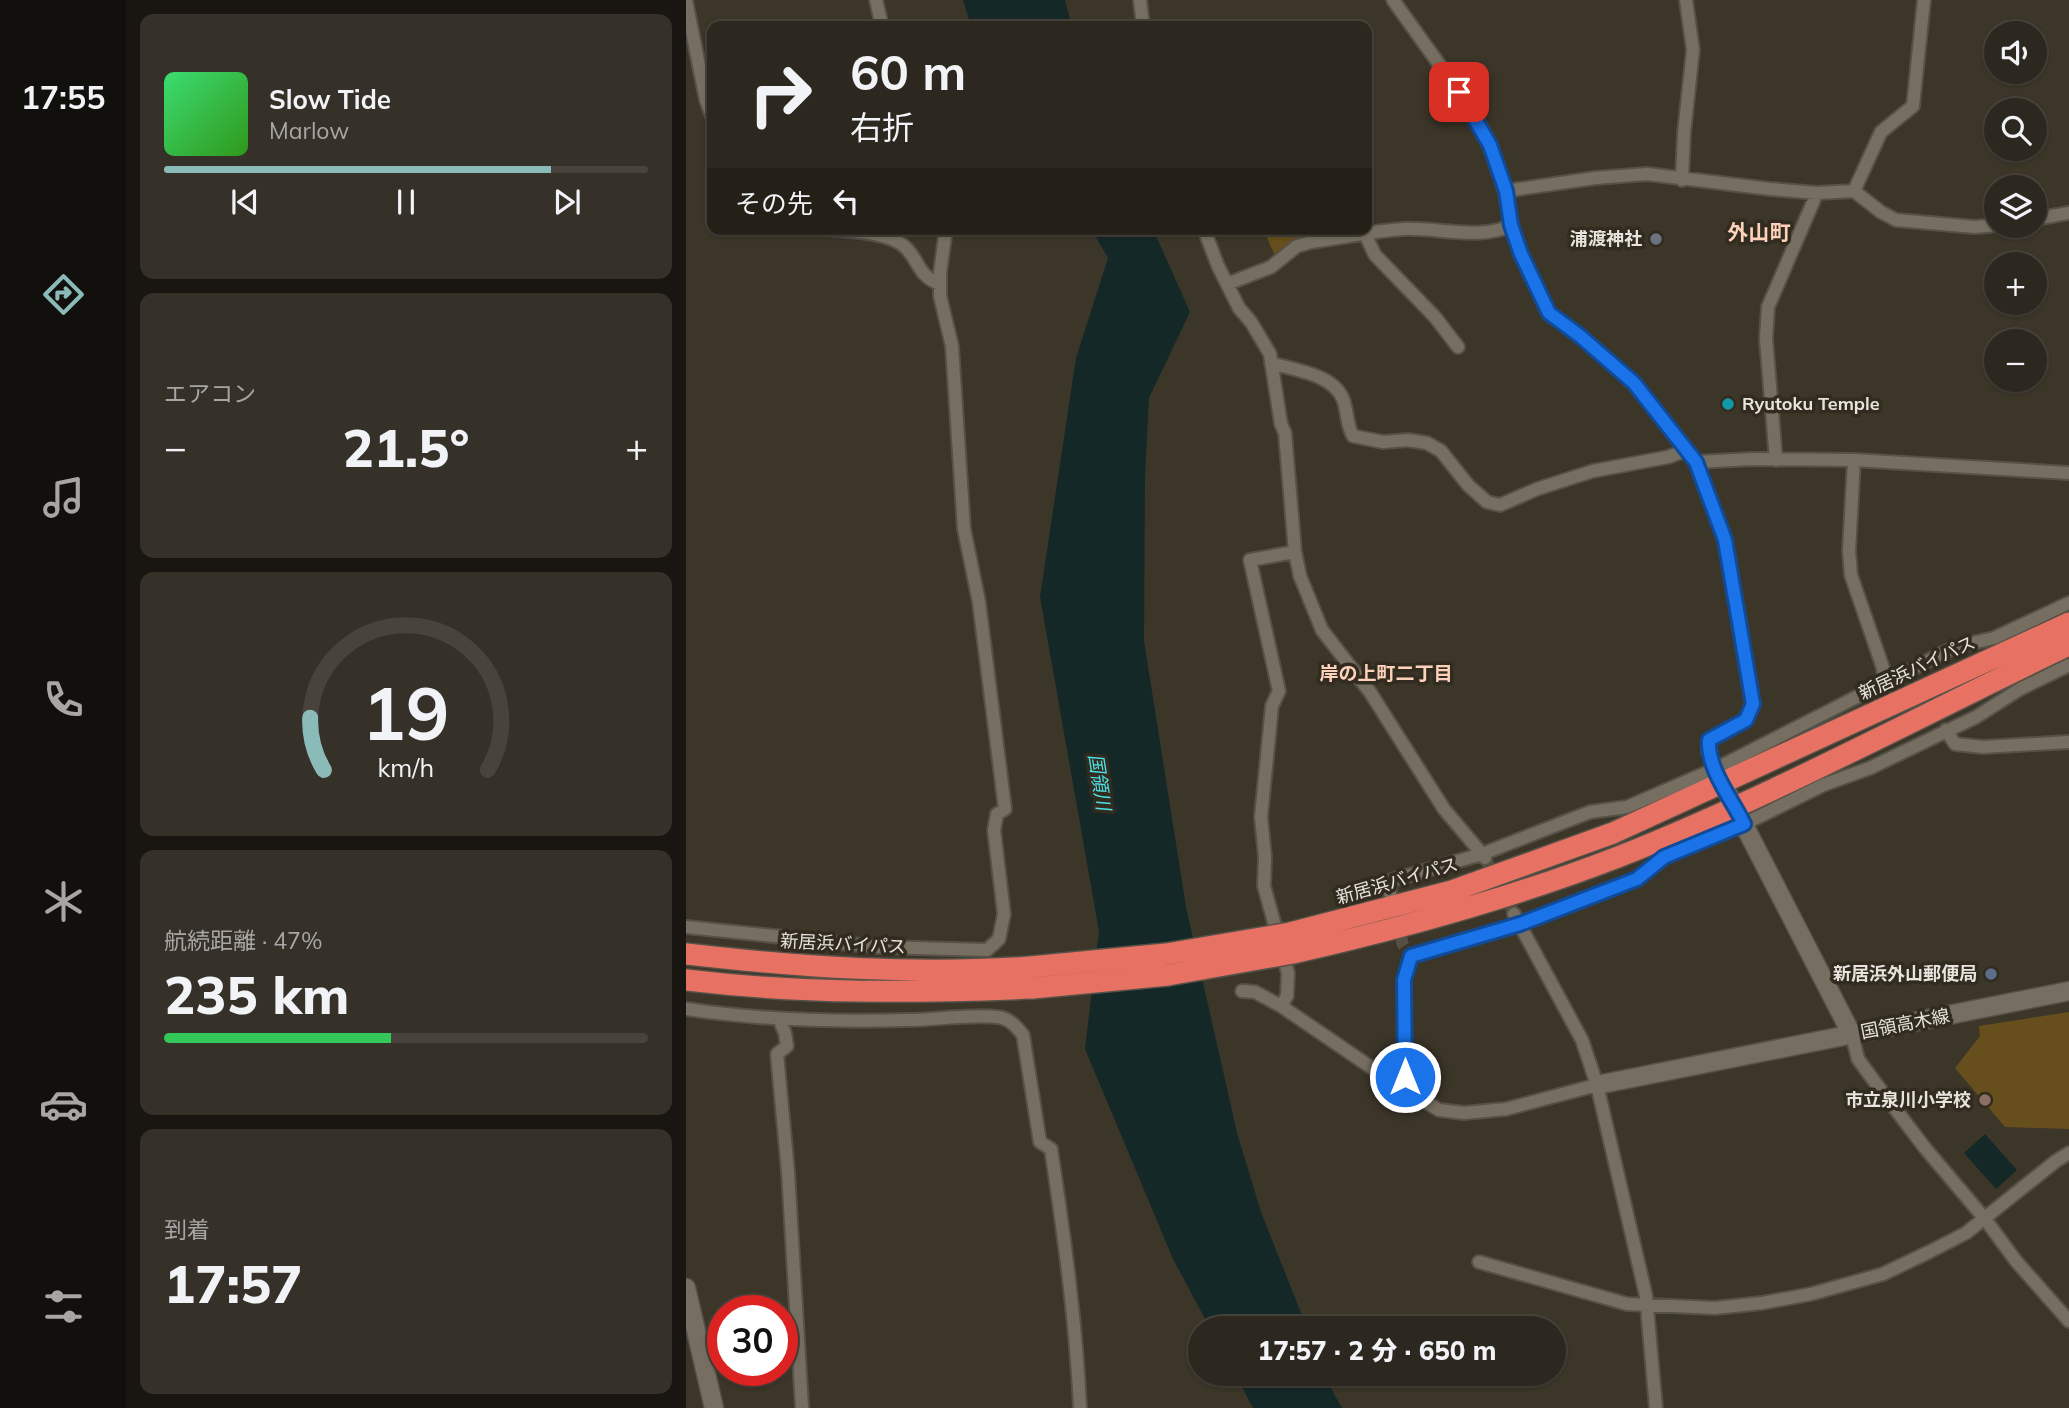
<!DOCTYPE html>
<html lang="ja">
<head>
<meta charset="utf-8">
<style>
  body { margin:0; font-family:Mulish,"Noto Sans JP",sans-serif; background:#353028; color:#f1f3f6; height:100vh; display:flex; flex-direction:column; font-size:26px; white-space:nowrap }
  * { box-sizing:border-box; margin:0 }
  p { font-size:23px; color:#a7a6a4 }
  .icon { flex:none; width:38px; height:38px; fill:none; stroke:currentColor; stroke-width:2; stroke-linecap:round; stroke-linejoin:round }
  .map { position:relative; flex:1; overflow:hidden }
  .drawer { display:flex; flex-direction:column; gap:14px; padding:14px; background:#191611; width:560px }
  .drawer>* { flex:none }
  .top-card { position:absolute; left:21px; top:21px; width:665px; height:214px; border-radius:14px; box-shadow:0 2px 5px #0004,0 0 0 2px #48443d; background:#2d281f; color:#f1f3f6; overflow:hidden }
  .buttons { position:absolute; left:1298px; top:21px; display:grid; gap:14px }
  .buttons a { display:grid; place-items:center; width:63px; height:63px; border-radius:50%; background:#2d281f; box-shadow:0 2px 5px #0004,0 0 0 2px #48443d; font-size:35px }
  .speed { position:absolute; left:21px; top:1295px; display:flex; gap:14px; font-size:35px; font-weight:700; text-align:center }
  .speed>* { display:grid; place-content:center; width:91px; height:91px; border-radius:50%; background:#2d281f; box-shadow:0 2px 5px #0004,0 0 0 2px #48443d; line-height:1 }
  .speed .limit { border:10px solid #d22; background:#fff; color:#111 }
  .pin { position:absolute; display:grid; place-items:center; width:60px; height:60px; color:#fff; margin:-30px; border-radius:14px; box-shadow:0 4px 10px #0006 }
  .me { position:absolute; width:77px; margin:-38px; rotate:0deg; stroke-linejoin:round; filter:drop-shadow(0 0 5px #0008) }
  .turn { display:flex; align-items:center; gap:24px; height:147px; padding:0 28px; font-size:32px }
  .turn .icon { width:91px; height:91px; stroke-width:2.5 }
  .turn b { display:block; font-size:49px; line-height:60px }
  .then { display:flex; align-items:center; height:66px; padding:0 28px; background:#0003; gap:14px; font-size:26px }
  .big { font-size:52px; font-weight:800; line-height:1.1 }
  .drawer .tile { flex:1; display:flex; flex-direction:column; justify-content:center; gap:10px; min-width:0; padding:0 24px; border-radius:14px; background:#353028 }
  .drawer .dial { align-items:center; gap:0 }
  .dial svg { height:182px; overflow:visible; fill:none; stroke:#48443d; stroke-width:7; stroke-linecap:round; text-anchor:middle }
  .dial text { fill:#f1f3f6; stroke:none }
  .song { display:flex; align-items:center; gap:21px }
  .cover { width:84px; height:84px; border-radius:10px; background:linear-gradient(135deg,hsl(140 70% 55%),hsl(110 70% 35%)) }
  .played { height:7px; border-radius:4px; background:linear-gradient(90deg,#8bbbb9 80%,#48443d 80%) }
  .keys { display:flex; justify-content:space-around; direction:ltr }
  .heat { display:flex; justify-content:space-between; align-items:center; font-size:38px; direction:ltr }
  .charge { height:10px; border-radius:5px; background:linear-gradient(90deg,#34c759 47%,#48443d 0) }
  .trip { position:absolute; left:502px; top:1316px; width:378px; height:70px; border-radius:35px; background:#2d281f; box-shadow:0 2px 5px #0004,0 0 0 2px #48443d; font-weight:800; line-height:70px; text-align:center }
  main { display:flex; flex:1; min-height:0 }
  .tabs { display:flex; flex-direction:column; width:126px; justify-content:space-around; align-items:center; background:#12100c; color:#a7a6a4 }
  .tabs .icon { width:49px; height:49px }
  .tabs .selected { color:#8bbbb9 }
  .tabs b { font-size:32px; color:#f1f3f6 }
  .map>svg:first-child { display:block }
</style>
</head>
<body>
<main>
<nav class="tabs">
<b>17:55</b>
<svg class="icon selected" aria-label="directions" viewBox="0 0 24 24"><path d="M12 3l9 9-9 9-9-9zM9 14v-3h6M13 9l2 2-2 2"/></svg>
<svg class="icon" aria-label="music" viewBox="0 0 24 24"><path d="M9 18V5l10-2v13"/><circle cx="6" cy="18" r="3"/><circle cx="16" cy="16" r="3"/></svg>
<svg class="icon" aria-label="phone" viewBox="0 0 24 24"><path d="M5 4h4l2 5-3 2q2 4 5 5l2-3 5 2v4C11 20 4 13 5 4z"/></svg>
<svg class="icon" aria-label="climate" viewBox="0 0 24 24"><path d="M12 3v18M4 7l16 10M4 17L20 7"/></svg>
<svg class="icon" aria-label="car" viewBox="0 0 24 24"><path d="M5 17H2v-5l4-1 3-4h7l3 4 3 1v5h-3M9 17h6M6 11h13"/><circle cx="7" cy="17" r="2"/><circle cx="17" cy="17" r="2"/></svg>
<svg class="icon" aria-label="filters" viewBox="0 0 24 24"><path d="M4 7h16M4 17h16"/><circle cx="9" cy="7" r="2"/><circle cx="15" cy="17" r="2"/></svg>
</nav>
<section class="drawer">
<div class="tile">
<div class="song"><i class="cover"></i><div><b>Slow Tide</b><p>Marlow</p></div></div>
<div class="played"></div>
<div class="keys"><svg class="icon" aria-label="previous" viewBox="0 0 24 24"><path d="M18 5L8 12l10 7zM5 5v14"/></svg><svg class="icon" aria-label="pause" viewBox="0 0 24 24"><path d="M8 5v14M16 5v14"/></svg><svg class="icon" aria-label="next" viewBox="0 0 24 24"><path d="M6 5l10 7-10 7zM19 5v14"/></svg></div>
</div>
<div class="tile"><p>エアコン</p>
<div class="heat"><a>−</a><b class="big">21.5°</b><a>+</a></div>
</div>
<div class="tile dial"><svg viewBox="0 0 100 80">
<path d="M14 69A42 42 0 1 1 86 69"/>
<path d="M14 69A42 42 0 0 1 8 46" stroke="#8bbbb9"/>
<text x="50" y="56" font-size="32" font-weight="700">19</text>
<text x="50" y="72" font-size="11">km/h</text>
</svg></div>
<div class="tile"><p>航続距離 · 47%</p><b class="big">235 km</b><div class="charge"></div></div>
<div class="tile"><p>到着</p><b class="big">17:57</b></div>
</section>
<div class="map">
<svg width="1383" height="1408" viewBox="0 0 1383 1408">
  <rect width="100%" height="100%" fill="#3c3629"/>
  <path fill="#664f1c" d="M577,229h103l-91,27z
    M1383,1012v117l-64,-2 -50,-59 25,-32 -1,-10z"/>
  <path fill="#152828" d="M277,0h102l7,26h-101z
    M405,229h62l37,83 -41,86 -4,79 -1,164 42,266 51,226 24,79 46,116h-97l-37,-69 -88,-210 14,-118 -59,-334 36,-239 32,-100z
    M1299,1134l32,36 -21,19 -32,-36z
    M549,1374h90l9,20 8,14h-89z"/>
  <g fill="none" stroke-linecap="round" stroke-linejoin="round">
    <path stroke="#565044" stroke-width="12" stroke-dasharray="12 6" stroke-linecap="butt" d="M799,858l29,56
      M705,900l12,45 8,11"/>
    <defs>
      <path id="street" d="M190,0l6,26
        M454,0l3,26
        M707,0l79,110 18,35 15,46 6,34 10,29 28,59 31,23 54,47 62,79 29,78 28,164 -7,16 -37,20 -1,12 15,32
        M0,1l20,99 6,16
        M996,180l2,-47 9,-83 -7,-50
        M819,191l90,-13 52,-4 123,15 47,4 37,-2 27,21 15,8 79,7 22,-2
        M1168,191l27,-59 32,-26 11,-106
        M1349,219l34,-6
        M139,229c21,1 66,3 81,19 14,14 12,28 34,36
        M518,229l14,37 21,42 12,14 19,32 11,70 4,9 10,119 5,24 22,54 48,62 74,117 38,45 -93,27 1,12
        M679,234l10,21 60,62 23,30
        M541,284l44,-17 26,-21 14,-4c31,-4 61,-11 92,-13 33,-2 79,12 108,-4
        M585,363c23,7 62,11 72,36 5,13 3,25 10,37l30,6 25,-2 19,3 14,8 27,34 19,17 13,3 37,-16 56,-18 75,-14 19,-7
        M1090,460l-10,-121 2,-32 49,-114
        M1168,460l-5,91 2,24 32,93 1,16
        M1010,462l56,-3 102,1 215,13
        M609,552l-45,8 29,131 -7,15 -11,111 4,40 -1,29 24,87 -1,23 -6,10 116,79 42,25 25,3 42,-4 91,-24
        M1260,730l9,14 28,3 86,-5
        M799,858l-3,-4 108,-42 37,-5 88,-38 240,-122 39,-9 75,-35
        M828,914l68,126 15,45 49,211 10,112
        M0,927l194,20 107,3 12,-11 5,-25 -10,-84 3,-16 8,-5 -26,-207 -15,-73 -12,-183 -12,-50v-23l6,-44
        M556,991l13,1 26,14
        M0,1009c73,11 147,13 220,11 27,0 66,-6 91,-3 12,1 19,9 26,18l17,107 11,7c13,86 25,172 29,259
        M93,1019l6,14 2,13 -10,8 11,118 14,236
        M1166,1035l6,24 22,30 45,59 60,71 31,42 53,60
        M711,1085l8,-8 -1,-97 7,-24 109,-32 117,-45 27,-22 80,-33 79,-39 47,-17 106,-51 44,-28 49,-24
        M793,1262l148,42 88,4 47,-5 49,-9 72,-20 46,-22 37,-19 90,-72 13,-8"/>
      <path id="secondary" d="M1037,784l129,251
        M911,1085l472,-94
        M0,1288l28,120"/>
      <path id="highway" d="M604,933l162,-42 161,-58 456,-210
        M607,953c110,-25 219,-55 325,-96 155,-61 301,-141 451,-212
        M0,954c114,13 229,21 344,13
        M0,980c116,14 231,13 347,8"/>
    </defs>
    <use href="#street" stroke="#565147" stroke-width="16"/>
    <use href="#secondary" stroke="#565147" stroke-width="21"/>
    <use href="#highway" stroke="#565147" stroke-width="24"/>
    <use href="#street" stroke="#766f61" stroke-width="12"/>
    <use href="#secondary" stroke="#766f61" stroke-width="18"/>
    <use href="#highway" stroke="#e77264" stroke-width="21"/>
    <defs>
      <path id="highway-bridge" d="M344,967l136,-13 124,-21
        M347,988l135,-13 125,-22"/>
    </defs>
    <use href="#highway-bridge" stroke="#565147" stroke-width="24" stroke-linecap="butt"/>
    <use href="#highway-bridge" stroke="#e77264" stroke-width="21"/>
  </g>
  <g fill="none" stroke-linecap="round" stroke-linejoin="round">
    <defs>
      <path id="route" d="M719,1077l-1,-97 7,-24 109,-32 117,-45 27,-22 80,-33c-12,-25 -37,-55 -35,-84l37,-20 7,-16 -28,-164 -29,-78 -62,-79 -54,-47 -31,-23 -28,-59 -10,-29 -5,-34 -16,-46 -31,-53"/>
    </defs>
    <use href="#route" stroke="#114b97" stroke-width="18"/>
    <use href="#route" stroke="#1a73e8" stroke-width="12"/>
  </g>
  <circle fill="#6b7280" stroke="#322c20" stroke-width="2.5" cx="970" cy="239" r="7"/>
  <circle fill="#0f9aa8" stroke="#322c20" stroke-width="2.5" cx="1042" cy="404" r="7"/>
  <circle fill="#5c6f8a" stroke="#322c20" stroke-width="2.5" cx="1305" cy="974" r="7"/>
  <circle fill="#8d6e63" stroke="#322c20" stroke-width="2.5" cx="1299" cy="1100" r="7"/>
  <g text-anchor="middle" stroke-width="7" stroke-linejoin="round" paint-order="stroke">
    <g font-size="18" font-weight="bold" fill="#e8e4dd" stroke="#322c20" text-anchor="end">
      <text x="956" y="245">浦渡神社</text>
      <text x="1056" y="410" text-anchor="start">Ryutoku Temple</text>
      <text x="1291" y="980">新居浜外山郵便局</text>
      <text x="1285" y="1106">市立泉川小学校</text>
    </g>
    <g font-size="18" fill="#e8e4dd" stroke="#322c20">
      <text transform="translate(1231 668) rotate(-25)" y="6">新居浜バイパス</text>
      <text transform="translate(711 881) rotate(-16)" y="6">新居浜バイパス</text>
      <text transform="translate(157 944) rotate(3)" y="6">新居浜バイパス</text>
      <text transform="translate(1219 1024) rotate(-11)" y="6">国領高木線</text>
    </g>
    <g font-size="19" font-weight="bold" fill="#fed1ba" stroke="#322c20">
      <text x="700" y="680">岸の上町二丁目</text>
    </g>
    <g font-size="19" font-style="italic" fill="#4ce2e5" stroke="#322c20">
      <text transform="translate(414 782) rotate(81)" y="7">国領川</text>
    </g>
    <g font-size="21" font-weight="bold" fill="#fed1ba" stroke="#322c20">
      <text x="1073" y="240">外山町</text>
    </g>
  </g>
</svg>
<div class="buttons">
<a><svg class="icon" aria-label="sound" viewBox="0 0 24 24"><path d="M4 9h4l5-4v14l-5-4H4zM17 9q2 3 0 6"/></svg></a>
<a><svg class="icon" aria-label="search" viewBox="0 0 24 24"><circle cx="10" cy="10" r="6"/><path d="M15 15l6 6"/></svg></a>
<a><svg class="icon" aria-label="layers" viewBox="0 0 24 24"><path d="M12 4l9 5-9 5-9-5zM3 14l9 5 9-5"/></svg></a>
<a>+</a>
<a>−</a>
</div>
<div class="speed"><div class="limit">30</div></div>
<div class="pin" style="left:773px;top:92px;background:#d93025"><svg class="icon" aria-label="arrive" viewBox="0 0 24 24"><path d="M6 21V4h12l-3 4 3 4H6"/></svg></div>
<svg class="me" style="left:719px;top:1077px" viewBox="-20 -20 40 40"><circle r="17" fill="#1a73e8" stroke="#fff" stroke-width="3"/><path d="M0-11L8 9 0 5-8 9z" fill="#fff"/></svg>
<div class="trip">17:57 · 2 分 · 650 m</div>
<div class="top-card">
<div class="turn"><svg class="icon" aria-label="right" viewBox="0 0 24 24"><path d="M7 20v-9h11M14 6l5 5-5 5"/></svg><div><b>60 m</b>右折</div></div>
<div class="then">その先<svg class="icon" aria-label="left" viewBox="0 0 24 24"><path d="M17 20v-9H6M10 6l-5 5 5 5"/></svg></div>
</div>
</div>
</main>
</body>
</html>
